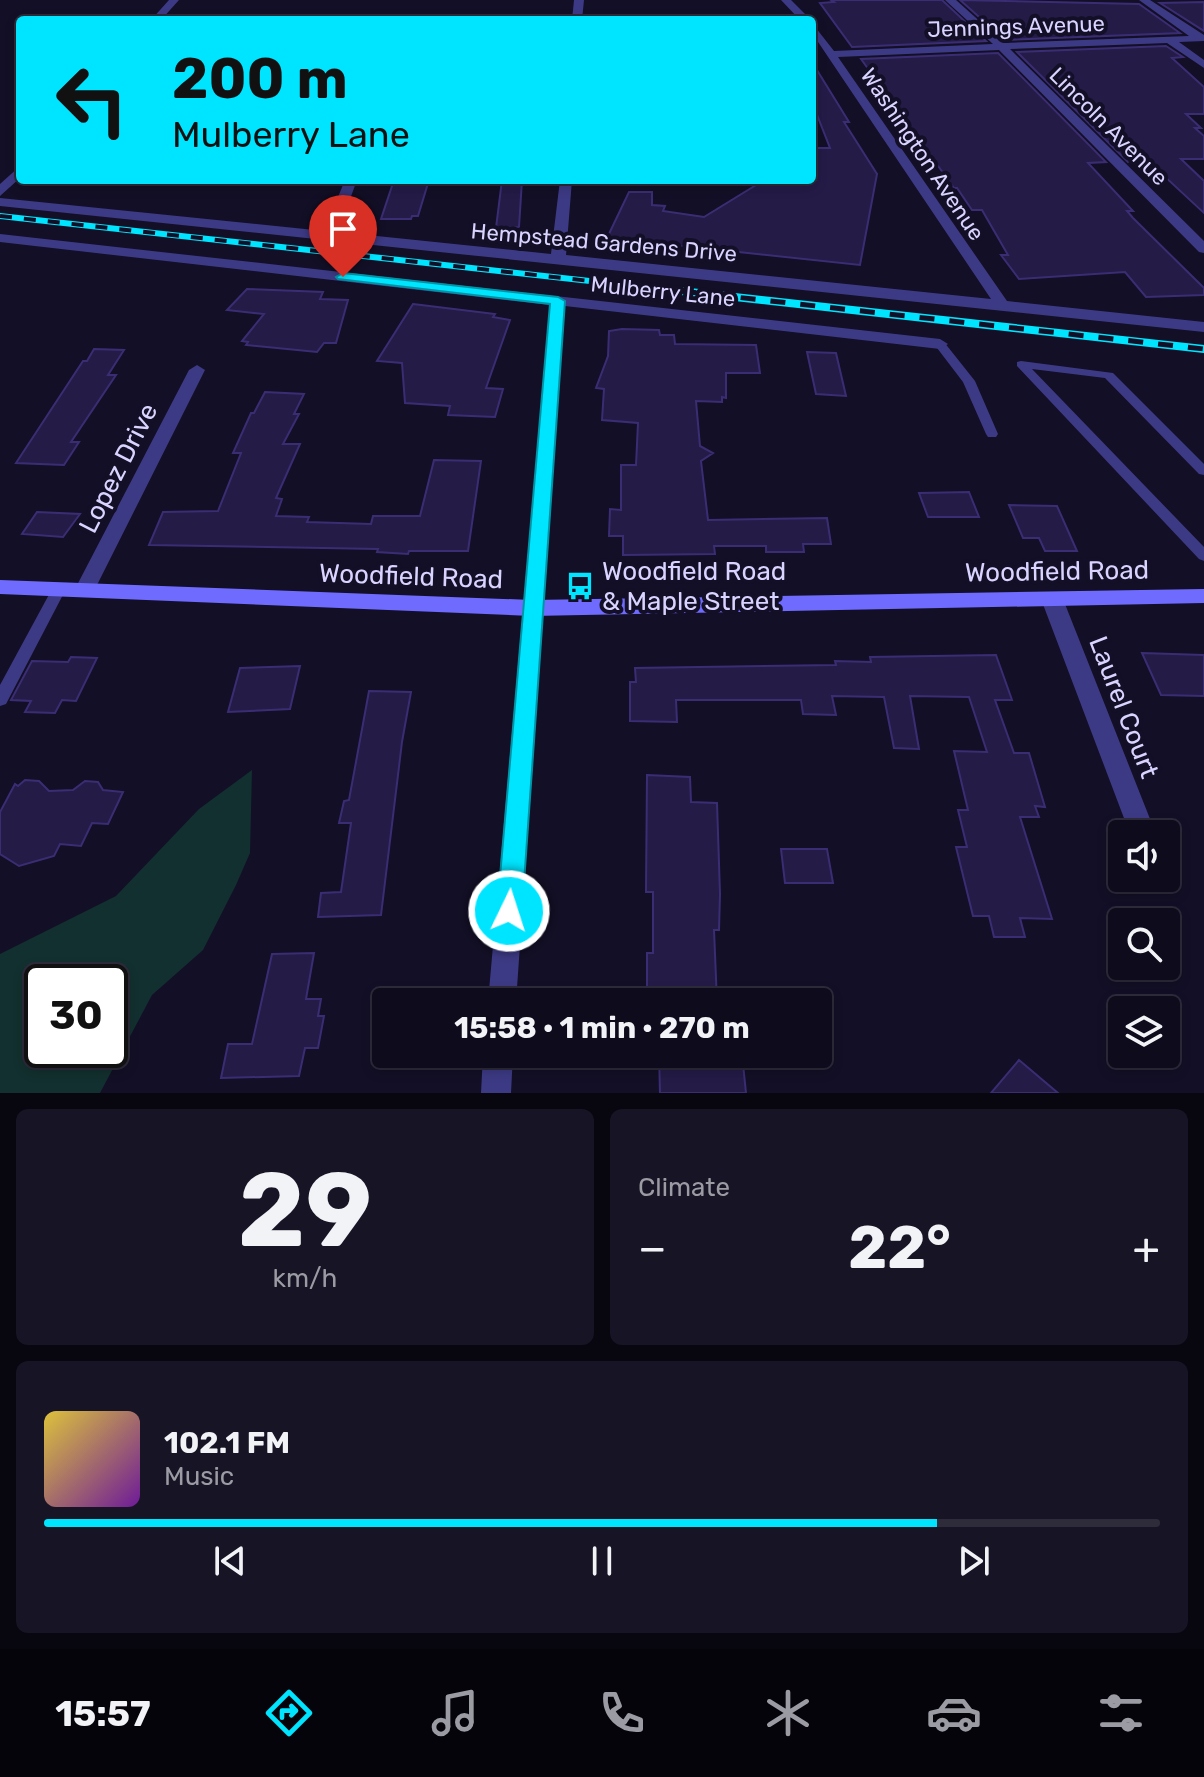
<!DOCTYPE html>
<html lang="en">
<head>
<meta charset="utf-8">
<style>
  body { margin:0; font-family:Rubik,sans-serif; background:#171425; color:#f1f3f6; height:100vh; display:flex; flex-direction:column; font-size:30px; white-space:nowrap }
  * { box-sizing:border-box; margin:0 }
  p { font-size:26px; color:#9b9ba3 }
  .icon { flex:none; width:44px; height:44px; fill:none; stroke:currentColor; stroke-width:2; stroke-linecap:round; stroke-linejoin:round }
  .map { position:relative; height:1093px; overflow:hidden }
  .sheet { display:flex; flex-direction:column; gap:16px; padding:16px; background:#08060f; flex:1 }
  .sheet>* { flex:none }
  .banner { position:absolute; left:16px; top:16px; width:800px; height:168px; border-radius:8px; box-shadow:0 4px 12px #0003,0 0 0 2px #2e2b3b; background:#00e5ff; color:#111; overflow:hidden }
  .tools { position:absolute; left:1108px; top:820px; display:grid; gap:16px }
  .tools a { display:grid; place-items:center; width:72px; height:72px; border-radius:8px; background:#0e0b1c; box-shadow:0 4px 12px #0003,0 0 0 2px #2e2b3b; font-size:40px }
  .speed { position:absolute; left:24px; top:964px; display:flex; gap:16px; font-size:40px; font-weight:700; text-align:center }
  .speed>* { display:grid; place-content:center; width:104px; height:104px; border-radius:50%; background:#0e0b1c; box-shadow:0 4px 12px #0003,0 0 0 2px #2e2b3b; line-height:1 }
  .speed .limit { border:4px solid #111; border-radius:12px; background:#fff; color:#111 }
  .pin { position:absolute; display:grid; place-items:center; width:68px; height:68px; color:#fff; margin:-82px -34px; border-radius:50% 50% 50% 0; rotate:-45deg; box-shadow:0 0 8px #0007 }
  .pin .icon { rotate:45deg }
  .me { position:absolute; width:88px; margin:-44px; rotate:4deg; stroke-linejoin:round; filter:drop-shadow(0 0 6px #0008) }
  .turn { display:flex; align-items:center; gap:28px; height:168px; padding:0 24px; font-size:36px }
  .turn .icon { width:104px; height:104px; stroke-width:2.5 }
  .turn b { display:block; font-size:56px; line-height:68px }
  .big { font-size:60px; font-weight:700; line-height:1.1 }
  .sheet .tile { flex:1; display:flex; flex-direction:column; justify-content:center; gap:12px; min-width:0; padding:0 28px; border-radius:12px; background:#171425 }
  .sheet .dial { align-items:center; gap:0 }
  .dial b { font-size:104px; line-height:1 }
  .song { display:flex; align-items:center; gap:24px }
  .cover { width:96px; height:96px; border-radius:12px; background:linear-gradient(135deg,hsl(50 70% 55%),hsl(280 70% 35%)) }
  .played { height:8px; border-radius:4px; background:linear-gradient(90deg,#00e5ff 80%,#2e2b3b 80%) }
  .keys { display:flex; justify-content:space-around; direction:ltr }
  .heat { display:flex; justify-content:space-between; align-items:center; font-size:44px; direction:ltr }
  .sheet .tiles { flex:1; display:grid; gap:16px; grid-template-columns:1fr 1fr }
  .tile:last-child { grid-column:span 2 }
  .trip { position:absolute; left:372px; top:988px; width:460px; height:80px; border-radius:8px; background:#0e0b1c; box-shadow:0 4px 12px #0003,0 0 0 2px #2e2b3b; font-weight:700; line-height:80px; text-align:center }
  .tab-bar { display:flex; height:128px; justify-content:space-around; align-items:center; background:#06040b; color:#9b9ba3 }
  .tab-bar .icon { width:56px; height:56px }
  .tab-bar .active { color:#00e5ff }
  .tab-bar b { font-size:36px; color:#f1f3f6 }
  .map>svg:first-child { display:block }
</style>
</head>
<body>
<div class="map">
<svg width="1204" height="1093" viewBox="0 0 1204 1093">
  <rect width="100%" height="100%" fill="#130f26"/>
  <path fill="#12302f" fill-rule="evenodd" d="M252,770l-2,83 -14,32 -33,65 -51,45 -52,98h-100v-139l116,-58 83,-87zM42,982h68v68h-68z"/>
  <path fill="#241b47" stroke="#3b2d73" stroke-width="2" d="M831,0h111l44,41 -134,6 -32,-44 14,-1z
    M960,0l179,4 41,29 -175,7z
    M1204,2v29l-44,-28z
    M1166,46l17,11 -11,1 32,29v27h-18l15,14h-6l9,8v23h-23l23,22v32l-56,-52 -20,1 -111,-110z
    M998,53l108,109 -18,1 45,48h-6l6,7 71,70v7l-58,2 -21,-25 -106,7 -18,-24h7l-26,-45h-10l-15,-22h-3l-93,-129z
    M812,62l37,60h-5l33,52 -17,91 -253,-27 22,-46h23v13l13,1 -2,5 41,6 52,-32 -1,-5h61l-4,-9v-23h18l-18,-46z
    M394,180h35l-11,36h-6l-1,3h-30z
    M502,180h20l-3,47 -23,1z
    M247,289l76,3 -3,7 28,1 -12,43h-12l-7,9 -71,-7 2,-3 -6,-1 22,-27 -37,-4z
    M413,304l82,10 -2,3 17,3 -24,68 17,1 -8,28 -47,-2 2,-9 -45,-3 -3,-40 -25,-2z
    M622,329l37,1 1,5h14l1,9 81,1 4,28h-34v25l-4,-1v5l-26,-1 4,45 13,7 -12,8 7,59 119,-2 4,26h-28l1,8h-38v-6h-52l1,8 -92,1v-19h-14l1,-27 11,1v-45h15l2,-42 -36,-3 2,-31 -8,-1 12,-32 1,-25z
    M94,349l30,1 -16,25h8l-45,67h8l-15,23 -48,-2 67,-102h4z
    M807,352l29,1 10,43 -30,-2z
    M265,392l39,2 -10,20h5l-16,30h17l-24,54 6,1 -6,17 33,1 -2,5 64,2 2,-8h47l14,-56 47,1 -13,90h-59l-1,3 -31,-2 1,-3 -229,-4 14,-33 55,-1 23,-58h-8l18,-40h3z
    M969,492l10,25h-51l-9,-24z
    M1009,505l48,1 20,45h-32l-6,-13h-16z
    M37,512l43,2 -17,23 -41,-3z
    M1142,653l62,2v41l-43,-1z
    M996,655l16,45h-17l19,53h15l16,54 -10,-1 4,11h-19l32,102 -32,-1 5,19h-31l-5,-21h-16l-17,-69h11l-9,-37h10l-14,-59 33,1 -18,-55 -59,-1 9,53 -25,-1 -10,-51 -52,-1 4,19 -33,-1 -2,-14h-125l1,22 -47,-1v-39h6l-1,-14 201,-3 -1,-4 36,1 -1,-5z
    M71,657l26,1 -21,43 -14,-1 -7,13 -30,-1 6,-11 -20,-1 21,-39 36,1z
    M300,666l-10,43 -62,3 12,-44z
    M369,691l42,1 -9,50 -21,173 -63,2 3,-24 20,-1 10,-69h-12l5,-22 5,-1z
    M647,775l43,2 1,25 26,1 3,91 -1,36h-5l3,72h-61v-8h-9v-41h6v-61h-7z
    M25,780l14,1 10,10 24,-1 12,-9 13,1 5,8 20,2 -15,32 -16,-1 -11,23 -21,-2 -6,12 -35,10 -19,-12v-42l15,-28 3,2z
    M781,849h46l6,34h-48z
    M314,953l-8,46h15l-3,17h6l-6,32h-13l-6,28 -78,2 7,-34h24l20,-90z
    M659,1054h83l4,39h-86z
    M1019,1060l39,33h-67z"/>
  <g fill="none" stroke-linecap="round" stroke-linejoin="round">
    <path fill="#3d3a85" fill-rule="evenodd" d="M940,341l4,1 31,39 23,53 -2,3h-8l-2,-3 -23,-52 -29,-38z
      M1021,361l92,12 91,91v11l-5,-1 -94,-96 -73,-9 172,178v14l-5,-2 -182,-193v-4z
      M59,584l7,5 -60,115 -6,2v-21l52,-96z"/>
    <path fill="#3d3a85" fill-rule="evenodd" d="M169,0h10l-18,20h-10z
      M574,0h10l-2,20h-10z
      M781,0h10l20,20h-11z
      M945,0h11l48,43 185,-7 -50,-36h11l54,35v6l-25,1 25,18v8l-37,-25 -157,6 194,192v12l-5,-1 -200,-202 -161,7 169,244 197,21v10l-1204,-126v-8l324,33 21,-51h12l-19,52 213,22 9,-74h12l-6,75 425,44 -179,-266v-10l22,28 159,-7z
      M20,166v12l-20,18v-12z
      M0,234l940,105 8,5 -8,5 -375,-43 -49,696h-28l62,-697 -550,-63z
      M197,365l8,5 -110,219 -3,5h-14l-3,-5 114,-219z
      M1052,592l7,2 4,5 93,235h-26l-89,-235 4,-5z
      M483,1054h30l-2,39h-30z"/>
    <path fill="#6f6bff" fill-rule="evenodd" d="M0,580l532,20 672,-11v14l-672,13 -532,-22z"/>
    <defs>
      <path id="rail-far1" d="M0,216l699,77"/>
      <path id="rail" d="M681,291l523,58"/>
    </defs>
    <use href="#rail-far1" stroke="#00e5ff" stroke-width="6"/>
    <use href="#rail" stroke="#00e5ff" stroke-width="8"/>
    <use href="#rail-far1" stroke="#130f26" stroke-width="4" stroke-dasharray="12" stroke-linecap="butt"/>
    <use href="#rail" stroke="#130f26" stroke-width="5" stroke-dasharray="15" stroke-linecap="butt"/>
  </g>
  <path fill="#00e5ff" stroke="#0095a6" stroke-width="2" d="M343,273l215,24 7,4 -43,610 -4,8 -9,3 -9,-3 -3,-8 53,-607 -212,-25 -2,-2z"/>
  <defs>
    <symbol id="bus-bare" viewBox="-9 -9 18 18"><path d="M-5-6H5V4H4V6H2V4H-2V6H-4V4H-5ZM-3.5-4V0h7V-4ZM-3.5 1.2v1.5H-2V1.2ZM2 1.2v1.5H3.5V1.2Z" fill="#00e5ff" stroke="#130f26" stroke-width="2.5" paint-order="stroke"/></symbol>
  </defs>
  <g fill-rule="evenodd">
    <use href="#bus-bare" x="560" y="566" width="40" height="40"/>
  </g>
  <g text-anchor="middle" stroke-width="8" stroke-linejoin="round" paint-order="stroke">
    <g font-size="22" fill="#d9d4ff" stroke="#130f26">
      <text transform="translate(1016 26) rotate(-2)" y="8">Jennings Avenue</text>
      <text transform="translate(1109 126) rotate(45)" y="8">Lincoln Avenue</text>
      <text transform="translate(923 154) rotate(56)" y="8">Washington Avenue</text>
      <text transform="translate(604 242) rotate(5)" y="8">Hempstead Gardens Drive</text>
      <text transform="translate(663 291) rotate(6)" y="8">Mulberry Lane</text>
    </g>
    <g font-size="26" fill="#d9d4ff" stroke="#130f26">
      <text transform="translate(118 468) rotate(-63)" y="9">Lopez Drive</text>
      <text transform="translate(1057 571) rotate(-1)" y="9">Woodfield Road</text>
      <text transform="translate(411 576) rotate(2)" y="9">Woodfield Road</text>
      <text transform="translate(1124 707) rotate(69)" y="9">Laurel Court</text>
    </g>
    <g font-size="26" fill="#d9d4ff" stroke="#130f26" text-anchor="start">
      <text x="602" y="580">Woodfield Road<tspan x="602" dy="30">&amp; Maple Street</tspan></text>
    </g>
  </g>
</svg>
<div class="tools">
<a><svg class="icon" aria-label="sound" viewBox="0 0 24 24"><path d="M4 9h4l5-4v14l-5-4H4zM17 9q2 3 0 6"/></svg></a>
<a><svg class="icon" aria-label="search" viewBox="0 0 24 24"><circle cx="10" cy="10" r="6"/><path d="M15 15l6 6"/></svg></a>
<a><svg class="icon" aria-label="layers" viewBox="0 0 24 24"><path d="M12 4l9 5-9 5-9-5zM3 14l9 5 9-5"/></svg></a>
</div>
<div class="speed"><div class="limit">30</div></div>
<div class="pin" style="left:343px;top:277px;background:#d93025"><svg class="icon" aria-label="arrive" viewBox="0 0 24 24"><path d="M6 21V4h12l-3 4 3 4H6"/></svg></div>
<svg class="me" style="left:509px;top:911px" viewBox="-20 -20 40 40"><circle r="17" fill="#00e5ff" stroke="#fff" stroke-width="3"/><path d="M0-11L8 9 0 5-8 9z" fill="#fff"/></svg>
<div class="trip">15:58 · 1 min · 270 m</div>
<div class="banner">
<div class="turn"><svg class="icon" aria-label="left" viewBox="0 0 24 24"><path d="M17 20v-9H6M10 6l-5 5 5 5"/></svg><div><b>200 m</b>Mulberry Lane</div></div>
</div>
</div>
<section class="sheet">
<div class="tiles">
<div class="tile dial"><b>29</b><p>km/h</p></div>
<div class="tile"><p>Climate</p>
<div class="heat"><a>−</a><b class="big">22°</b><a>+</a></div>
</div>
<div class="tile">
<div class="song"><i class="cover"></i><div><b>102.1 FM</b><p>Music</p></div></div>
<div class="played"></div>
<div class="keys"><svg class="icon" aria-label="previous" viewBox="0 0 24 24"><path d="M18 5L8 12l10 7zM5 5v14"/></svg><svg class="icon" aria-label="pause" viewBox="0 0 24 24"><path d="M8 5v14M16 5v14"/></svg><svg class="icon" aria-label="next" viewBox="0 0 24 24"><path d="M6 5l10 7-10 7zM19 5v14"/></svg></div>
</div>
</div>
</section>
<nav class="tab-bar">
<b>15:57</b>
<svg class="icon active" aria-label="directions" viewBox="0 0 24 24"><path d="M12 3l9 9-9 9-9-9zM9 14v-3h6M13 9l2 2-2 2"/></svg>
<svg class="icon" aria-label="music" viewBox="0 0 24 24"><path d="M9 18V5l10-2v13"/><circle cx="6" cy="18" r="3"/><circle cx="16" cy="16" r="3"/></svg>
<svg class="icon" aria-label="phone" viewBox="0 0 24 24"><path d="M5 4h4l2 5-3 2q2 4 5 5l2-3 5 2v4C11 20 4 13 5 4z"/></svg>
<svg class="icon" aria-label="climate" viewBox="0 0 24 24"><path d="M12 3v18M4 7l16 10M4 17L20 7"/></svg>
<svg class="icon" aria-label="car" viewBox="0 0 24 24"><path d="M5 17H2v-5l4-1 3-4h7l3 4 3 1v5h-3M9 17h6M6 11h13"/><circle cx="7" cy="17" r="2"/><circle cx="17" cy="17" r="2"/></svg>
<svg class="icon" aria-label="filters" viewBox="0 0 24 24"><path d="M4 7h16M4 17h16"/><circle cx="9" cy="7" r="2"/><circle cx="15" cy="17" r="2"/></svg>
</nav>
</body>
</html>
